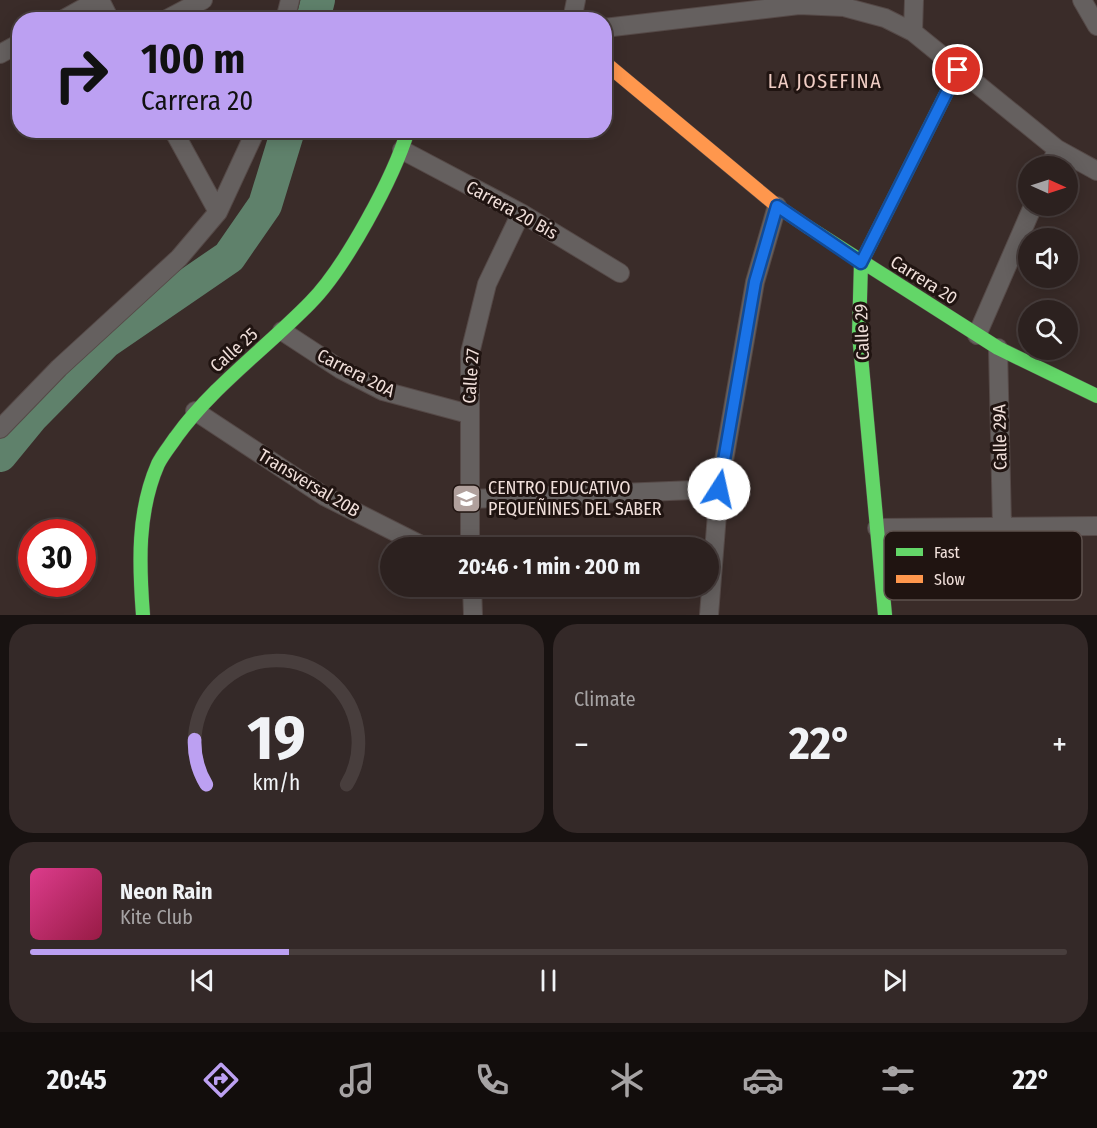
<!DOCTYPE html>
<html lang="en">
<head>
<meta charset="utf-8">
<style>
  body { margin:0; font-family:"Fira Sans Condensed",sans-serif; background:#342928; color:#f1f3f6; height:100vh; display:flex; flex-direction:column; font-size:22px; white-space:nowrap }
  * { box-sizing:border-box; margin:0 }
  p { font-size:20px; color:#a6a3a4 }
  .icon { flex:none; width:33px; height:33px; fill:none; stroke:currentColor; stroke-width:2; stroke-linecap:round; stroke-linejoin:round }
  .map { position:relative; height:615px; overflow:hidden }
  .details { display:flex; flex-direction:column; gap:9px; padding:9px; background:#181211; flex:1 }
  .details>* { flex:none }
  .banner { position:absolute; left:12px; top:12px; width:600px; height:126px; border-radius:24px; box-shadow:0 3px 15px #0003,0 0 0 2px #483e3d; background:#bca0f2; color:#111; overflow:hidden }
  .needle { width:39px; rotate:93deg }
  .buttons { position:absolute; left:1018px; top:156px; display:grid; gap:12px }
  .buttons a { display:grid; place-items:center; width:60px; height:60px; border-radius:50%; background:#2c211f; box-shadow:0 3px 15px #0003,0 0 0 2px #483e3d; font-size:30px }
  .speed { position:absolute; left:18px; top:519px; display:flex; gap:12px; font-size:30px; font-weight:700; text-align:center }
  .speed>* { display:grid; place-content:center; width:78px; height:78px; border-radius:50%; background:#2c211f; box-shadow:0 3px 15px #0003,0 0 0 2px #483e3d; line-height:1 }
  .speed .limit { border:9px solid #d22; background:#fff; color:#111 }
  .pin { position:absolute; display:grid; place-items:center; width:51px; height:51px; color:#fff; margin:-26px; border:3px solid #fff; border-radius:50%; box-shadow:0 2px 6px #0007 }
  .me { position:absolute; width:66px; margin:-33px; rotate:10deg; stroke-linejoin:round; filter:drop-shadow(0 0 4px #0008) }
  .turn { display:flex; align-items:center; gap:21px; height:126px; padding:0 30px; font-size:27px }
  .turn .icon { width:78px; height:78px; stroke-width:2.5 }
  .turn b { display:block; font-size:42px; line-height:51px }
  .big { font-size:45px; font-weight:700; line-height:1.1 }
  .details .widget { flex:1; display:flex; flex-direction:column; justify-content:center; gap:9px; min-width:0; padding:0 21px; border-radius:24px; background:#342928 }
  .details .dial { align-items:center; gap:0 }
  .dial svg { height:156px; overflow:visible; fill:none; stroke:#483e3d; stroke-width:7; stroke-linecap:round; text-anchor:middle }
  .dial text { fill:#f1f3f6; stroke:none }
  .song { display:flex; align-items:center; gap:18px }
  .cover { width:72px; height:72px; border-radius:9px; background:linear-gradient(135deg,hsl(330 70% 55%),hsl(340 70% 35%)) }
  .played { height:6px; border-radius:3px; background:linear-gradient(90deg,#bca0f2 25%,#483e3d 25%) }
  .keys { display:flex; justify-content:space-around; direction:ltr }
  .heat { display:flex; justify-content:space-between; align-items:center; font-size:33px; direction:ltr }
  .details .tiles { flex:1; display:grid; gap:9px; grid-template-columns:1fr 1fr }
  .widget:last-child { grid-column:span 2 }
  .trip { position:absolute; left:380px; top:537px; width:339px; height:60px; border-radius:30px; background:#2c211f; box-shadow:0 3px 15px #0003,0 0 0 2px #483e3d; font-weight:700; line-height:60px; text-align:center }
  .tabs { display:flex; height:96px; justify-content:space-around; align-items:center; background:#120d0c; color:#a6a3a4 }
  .tabs .icon { width:42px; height:42px }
  .tabs .selected { color:#bca0f2 }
  .tabs b { font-size:27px; color:#f1f3f6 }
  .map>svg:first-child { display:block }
</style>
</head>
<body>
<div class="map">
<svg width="1097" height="615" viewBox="0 0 1097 615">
  <rect width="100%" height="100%" fill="#3a2c29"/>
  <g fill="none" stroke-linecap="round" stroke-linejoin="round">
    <path stroke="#5f816b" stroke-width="34" d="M313,20l5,-20
      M0,455l32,-39 73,-74 124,-85 36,-52 23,-75"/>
    <defs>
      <path id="street" d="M100,0l10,20
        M1082,0l15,26
        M62,20l36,-20
        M165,20l38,-20
        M285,20l5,-20
        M572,20l4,-20
        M604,28l195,-23 45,2 41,11 28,14 144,117 40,22
        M913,32l1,-32
        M0,54l20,-11
        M173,130l45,82
        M402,150l119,63 99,60
        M1050,166l7,-17
        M282,331l58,38 43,22 86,23
        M977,335l56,-129
        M998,348l4,177
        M195,411l129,85 103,52
        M0,429l59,-61 120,-110 39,-46 38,-82
        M470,499l249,-10
        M877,528l220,-2
        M470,548v-195l17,-69 34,-71
        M472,586l1,29
        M709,615l10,-126 36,-207 22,-76"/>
      <path id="fast" d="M808,227l190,121 99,48
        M143,615c-4,-51 -6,-103 15,-151 5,-10 12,-18 18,-27 37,-51 90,-89 134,-134 35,-35 84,-126 98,-173
        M885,615l-26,-281 2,-71 97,-193"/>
      <path id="slow" d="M604,62l173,144 31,21"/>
    </defs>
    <use href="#street" stroke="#554947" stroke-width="20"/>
    <use href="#fast" stroke="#554947" stroke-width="15"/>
    <use href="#slow" stroke="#554947" stroke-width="15"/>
    <use href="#street" stroke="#65605f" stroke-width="18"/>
    <use href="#fast" stroke="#63d668" stroke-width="14"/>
    <use href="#slow" stroke="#ff974d" stroke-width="14"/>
  </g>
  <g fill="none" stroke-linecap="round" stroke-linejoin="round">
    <defs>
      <path id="route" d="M719,489l36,-207 22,-76 84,57 97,-193"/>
    </defs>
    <use href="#route" stroke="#114b97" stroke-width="15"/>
    <use href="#route" stroke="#1a73e8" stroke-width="10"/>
  </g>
  <defs>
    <symbol id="school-square" viewBox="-11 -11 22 22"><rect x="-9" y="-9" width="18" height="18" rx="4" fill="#b0a09c" stroke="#201411"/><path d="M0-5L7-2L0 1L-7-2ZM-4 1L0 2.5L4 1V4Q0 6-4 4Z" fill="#fff"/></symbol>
  </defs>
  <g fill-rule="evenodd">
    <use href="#school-square" x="450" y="482" width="33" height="33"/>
  </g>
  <g text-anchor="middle" stroke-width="6" stroke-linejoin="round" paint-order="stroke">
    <g font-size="18" fill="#f0dfda" stroke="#201411">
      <text transform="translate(512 210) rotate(29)" y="6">Carrera 20 Bis</text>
      <text transform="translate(924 280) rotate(32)" y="6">Carrera 20</text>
      <text transform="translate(862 332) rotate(-92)" y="6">Calle 29</text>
      <text transform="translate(234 350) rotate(-42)" y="6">Calle 25</text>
      <text transform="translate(356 373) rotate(27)" y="6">Carrera 20A</text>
      <text transform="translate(471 376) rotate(-86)" y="6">Calle 27</text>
      <text transform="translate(1000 437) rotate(-91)" y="6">Calle 29A</text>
      <text transform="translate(309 483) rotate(31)" y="6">Transversal 20B</text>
    </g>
    <g font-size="18" fill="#f0dfda" stroke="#201411" text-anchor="start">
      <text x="488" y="494">CENTRO EDUCATIVO<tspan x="488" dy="21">PEQUEÑINES DEL SABER</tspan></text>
    </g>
    <g font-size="20" letter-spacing="1.5" fill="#f0cdc4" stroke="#201411">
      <text x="825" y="88">LA JOSEFINA</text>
    </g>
  </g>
  <rect x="884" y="531" width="198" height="69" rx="9" fill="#201411" stroke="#5e514d" stroke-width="1.5"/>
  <rect x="896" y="548" width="27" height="8" fill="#63d668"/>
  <rect x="896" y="575" width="27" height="8" fill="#ff974d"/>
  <g font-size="16" fill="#f0dfda">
    <text x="934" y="558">Fast</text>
    <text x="934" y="585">Slow</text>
  </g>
</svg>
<div class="buttons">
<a><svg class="needle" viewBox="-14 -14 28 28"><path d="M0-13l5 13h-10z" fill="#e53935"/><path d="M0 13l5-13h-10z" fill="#a6a3a4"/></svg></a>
<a><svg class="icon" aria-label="sound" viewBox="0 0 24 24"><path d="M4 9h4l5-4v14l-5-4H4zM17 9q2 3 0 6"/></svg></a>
<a><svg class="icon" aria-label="search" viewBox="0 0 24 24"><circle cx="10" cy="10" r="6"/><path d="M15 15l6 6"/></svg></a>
</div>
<div class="speed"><div class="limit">30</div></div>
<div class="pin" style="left:958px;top:70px;background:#d93025"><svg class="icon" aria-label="arrive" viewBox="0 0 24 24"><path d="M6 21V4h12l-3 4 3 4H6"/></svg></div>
<svg class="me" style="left:719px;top:489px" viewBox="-20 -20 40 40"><circle r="19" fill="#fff"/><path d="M0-13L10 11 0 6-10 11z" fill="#1a73e8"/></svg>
<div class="trip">20:46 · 1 min · 200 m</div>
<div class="banner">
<div class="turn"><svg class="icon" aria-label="right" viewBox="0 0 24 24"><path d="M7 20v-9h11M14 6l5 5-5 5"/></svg><div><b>100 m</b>Carrera 20</div></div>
</div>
</div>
<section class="details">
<div class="tiles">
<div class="widget dial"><svg viewBox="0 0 100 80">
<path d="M14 69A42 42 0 1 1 86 69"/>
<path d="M14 69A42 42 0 0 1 8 46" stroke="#bca0f2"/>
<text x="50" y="56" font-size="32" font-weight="700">19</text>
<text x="50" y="72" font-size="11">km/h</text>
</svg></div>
<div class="widget"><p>Climate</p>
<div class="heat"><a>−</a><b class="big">22°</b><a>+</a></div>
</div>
<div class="widget">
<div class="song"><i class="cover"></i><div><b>Neon Rain</b><p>Kite Club</p></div></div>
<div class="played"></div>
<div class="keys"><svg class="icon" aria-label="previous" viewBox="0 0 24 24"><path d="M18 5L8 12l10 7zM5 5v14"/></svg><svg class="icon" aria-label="pause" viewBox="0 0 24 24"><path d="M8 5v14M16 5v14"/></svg><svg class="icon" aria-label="next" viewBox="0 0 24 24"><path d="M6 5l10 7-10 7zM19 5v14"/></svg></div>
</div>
</div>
</section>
<nav class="tabs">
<b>20:45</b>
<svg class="icon selected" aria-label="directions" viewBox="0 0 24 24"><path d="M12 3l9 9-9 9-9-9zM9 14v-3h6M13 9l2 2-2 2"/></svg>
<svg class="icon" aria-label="music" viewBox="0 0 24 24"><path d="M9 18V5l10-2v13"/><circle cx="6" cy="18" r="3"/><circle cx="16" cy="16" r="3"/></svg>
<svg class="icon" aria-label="phone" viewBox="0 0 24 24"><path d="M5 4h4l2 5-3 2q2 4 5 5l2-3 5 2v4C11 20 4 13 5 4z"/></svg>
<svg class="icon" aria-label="climate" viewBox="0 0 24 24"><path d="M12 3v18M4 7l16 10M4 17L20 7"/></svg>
<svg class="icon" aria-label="car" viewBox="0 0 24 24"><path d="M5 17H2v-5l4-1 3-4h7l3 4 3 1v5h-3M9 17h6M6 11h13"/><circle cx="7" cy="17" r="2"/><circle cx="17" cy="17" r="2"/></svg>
<svg class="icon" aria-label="filters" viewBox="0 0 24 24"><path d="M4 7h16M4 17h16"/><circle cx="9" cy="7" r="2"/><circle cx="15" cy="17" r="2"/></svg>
<b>22°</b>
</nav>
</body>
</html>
